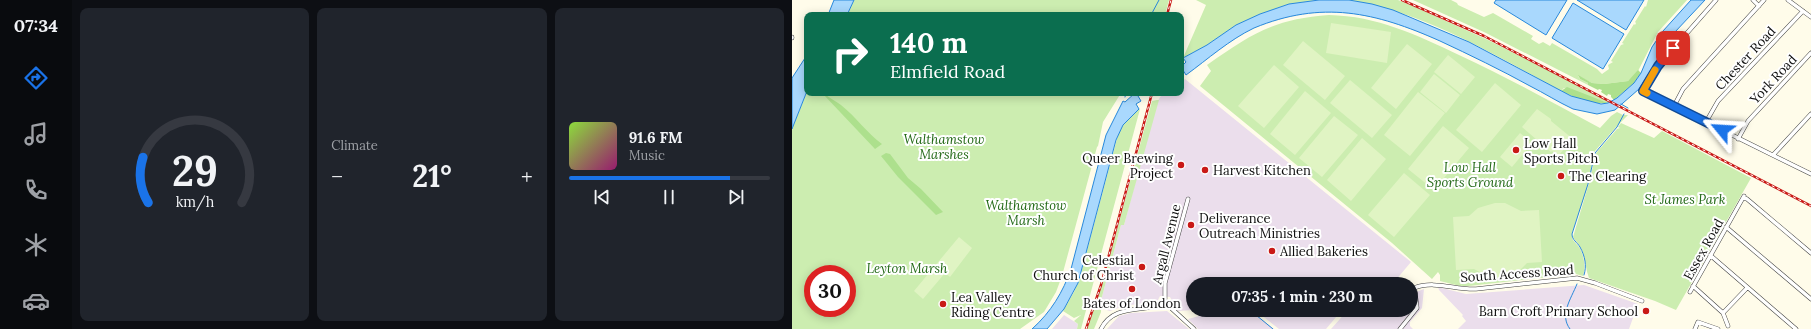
<!DOCTYPE html>
<html lang="en">
<head>
<meta charset="utf-8">
<style>
  body { margin:0; font-family:Lora,serif; background:#20242c; color:#f1f3f6; height:100vh; display:flex; flex-direction:column; font-size:15px; white-space:nowrap }
  * { box-sizing:border-box; margin:0 }
  p { font-size:13px; color:#9ea1a6 }
  .icon { flex:none; width:22px; height:22px; fill:none; stroke:currentColor; stroke-width:2; stroke-linecap:round; stroke-linejoin:round }
  .map { position:relative; flex:1; overflow:hidden }
  .panel { display:flex; flex-direction:column; gap:8px; padding:8px; background:#0d0f14; width:720px }
  .panel>* { flex:none }
  .guide { position:absolute; left:12px; top:12px; width:380px; height:84px; border-radius:8px; box-shadow:0 2px 10px #0003; background:#0b6e4f; color:#fff; overflow:hidden }
  .speed { position:absolute; left:12px; top:265px; display:flex; gap:8px; font-size:20px; font-weight:700; text-align:center }
  .speed>* { display:grid; place-content:center; width:52px; height:52px; border-radius:50%; background:#171b24; box-shadow:0 2px 10px #0003; line-height:1 }
  .speed .limit { border:6px solid #d22; background:#fff; color:#111 }
  .pin { position:absolute; display:grid; place-items:center; width:34px; height:34px; color:#fff; margin:-17px; border-radius:8px; box-shadow:0 2px 6px #0006 }
  .me { position:absolute; width:44px; margin:-22px; rotate:297deg; stroke-linejoin:round; filter:drop-shadow(0 0 3px #0008) }
  .turn { display:flex; align-items:center; gap:14px; height:84px; padding:0 20px; font-size:18px }
  .turn .icon { width:52px; height:52px; stroke-width:2.5 }
  .turn b { display:block; font-size:28px; line-height:34px }
  .big { font-size:30px; font-weight:800; line-height:1.1 }
  .panel .tile { flex:1; display:flex; flex-direction:column; justify-content:center; gap:6px; min-width:0; padding:0 14px; border-radius:8px; background:#20242c }
  .panel .dial { align-items:center; gap:0 }
  .dial svg { height:104px; overflow:visible; fill:none; stroke:#363941; stroke-width:7; stroke-linecap:round; text-anchor:middle }
  .dial text { fill:#f1f3f6; stroke:none }
  .song { display:flex; align-items:center; gap:12px }
  .cover { width:48px; height:48px; border-radius:6px; background:linear-gradient(135deg,hsl(90 70% 55%),hsl(320 70% 35%)) }
  .played { height:4px; border-radius:2px; background:linear-gradient(90deg,#1a73e8 80%,#363941 80%) }
  .keys { display:flex; justify-content:space-around; direction:ltr }
  .heat { display:flex; justify-content:space-between; align-items:center; font-size:22px; direction:ltr }
  .panel .tiles { flex:1; display:grid; gap:8px; grid-template-columns:repeat(3,1fr) }
  .trip { position:absolute; left:394px; top:277px; width:232px; height:40px; border-radius:20px; background:#171b24; box-shadow:0 2px 10px #0003; font-weight:800; line-height:40px; text-align:center }
  main { display:flex; flex:1; min-height:0 }
  .tab-bar { display:flex; flex-direction:column; width:72px; justify-content:space-around; align-items:center; background:#090b0e; color:#9ea1a6 }
  .tab-bar .icon { width:28px; height:28px }
  .tab-bar .on { color:#1a73e8 }
  .tab-bar b { font-size:18px; color:#f1f3f6 }
  .map>svg:first-child { display:block }
</style>
</head>
<body>
<main>
<nav class="tab-bar">
<b>07:34</b>
<svg class="icon on" aria-label="directions" viewBox="0 0 24 24"><path d="M12 3l9 9-9 9-9-9zM9 14v-3h6M13 9l2 2-2 2"/></svg>
<svg class="icon" aria-label="music" viewBox="0 0 24 24"><path d="M9 18V5l10-2v13"/><circle cx="6" cy="18" r="3"/><circle cx="16" cy="16" r="3"/></svg>
<svg class="icon" aria-label="phone" viewBox="0 0 24 24"><path d="M5 4h4l2 5-3 2q2 4 5 5l2-3 5 2v4C11 20 4 13 5 4z"/></svg>
<svg class="icon" aria-label="climate" viewBox="0 0 24 24"><path d="M12 3v18M4 7l16 10M4 17L20 7"/></svg>
<svg class="icon" aria-label="car" viewBox="0 0 24 24"><path d="M5 17H2v-5l4-1 3-4h7l3 4 3 1v5h-3M9 17h6M6 11h13"/><circle cx="7" cy="17" r="2"/><circle cx="17" cy="17" r="2"/></svg>
</nav>
<section class="panel">
<div class="tiles">
<div class="tile dial"><svg viewBox="0 0 100 80">
<path d="M14 69A42 42 0 1 1 86 69"/>
<path d="M14 69A42 42 0 0 1 10 34" stroke="#1a73e8"/>
<text x="50" y="56" font-size="32" font-weight="700">29</text>
<text x="50" y="72" font-size="11">km/h</text>
</svg></div>
<div class="tile"><p>Climate</p>
<div class="heat"><a>−</a><b class="big">21°</b><a>+</a></div>
</div>
<div class="tile">
<div class="song"><i class="cover"></i><div><b>91.6 FM</b><p>Music</p></div></div>
<div class="played"></div>
<div class="keys"><svg class="icon" aria-label="previous" viewBox="0 0 24 24"><path d="M18 5L8 12l10 7zM5 5v14"/></svg><svg class="icon" aria-label="pause" viewBox="0 0 24 24"><path d="M8 5v14M16 5v14"/></svg><svg class="icon" aria-label="next" viewBox="0 0 24 24"><path d="M6 5l10 7-10 7zM19 5v14"/></svg></div>
</div>
</div>
</section>
<div class="map">
<svg width="1019" height="329" viewBox="0 0 1019 329">
  <rect width="100%" height="100%" fill="#fffcea"/>
  <path fill="#ebdeec" d="M393,79l226,183 -16,19 -19,3h-14l-3,-2 -5,2h-161v26l-15,1 -8,-14 -10,-1 -2,4 -10,4 -21,1 -17,6 -11,-3 22,-83h3l32,-120 4,-8 6,-4h15v-11z
    M792,285l54,19 -9,25h-171l8,-8 -4,-5 1,-1 -24,-25 -1,-3 28,7z
    M632,289l-2,19 -12,14v4l3,3h-82l17,-19h63v-16z
    M449,310h9l24,19h-76l-10,-10 15,-4z
    M463,310h87l-16,19h-47z
    M375,311l22,18h-82l12,-13 12,-3z
    M272,315l14,9 -1,5h-25z"/>
  <path fill="#ccedb0" fill-rule="evenodd" d="M62,0h315l-4,15h-318z
    M404,0h123l-30,4 -29,10 -24,11 -29,20 -24,13 23,-53z
    M554,0h52l17,7 73,33 122,62 -2,1 -44,-15 -3,3c-64,-35 -142,-82 -215,-91z
    M621,0h38l6,3 1,2 26,12 9,-4 40,23 -2,3 8,5 4,-2 7,4 2,-3 45,26 5,5 7,-5 -1,-4 5,-3 -2,-1 10,-16 3,-1 -2,-1 12,-19 1,1 1,-2 -1,-1 10,-16 1,1 2,-7h39l-29,32 -21,41 -9,8 -24,3 -12,-1 -14,-7 2,3 8,4v2l-102,-52z
    M537,15c48,1 88,20 130,40 48,22 94,48 141,73l11,-12 6,-4 6,3h5l-10,10 -23,26 -8,37 -15,45c-1,7 3,9 7,14 5,8 7,20 4,29l-7,-2 -107,12h-9l-20,-5v-6l-2,-3 -6,7 -40,-36 -192,-157 11,-15 -4,-6c44,-31 67,-46 122,-50z
    M15,91v2h314l-18,29 -5,24 -1,1 -35,129 -6,16 -12,20 -24,17h-228v-200zM21,274h34v34h-34z
    M365,100h2l-35,125h-3l-22,83 2,1v3l-7,17h-7l16,-48 49,-180z
    M348,109l-59,220h-4l1,-5 -4,-3 7,-6 -7,3 -11,-7 11,-19 7,-19 37,-138c5,-10 11,-22 22,-26z
    M829,123l33,15 8,-7 89,47 -75,132 -21,-9 -66,-23c-4,-10 -3,-20 -8,-30 -2,-4 -6,-7 -8,-11l16,-54 7,-30 21,-24 3,-1 -2,-1z"/>
  <path fill="#ade08d" d="M846,70l3,3 -7,10 -20,17 -3,-3v-2l-3,-1 -1,2 -6,-4 1,-2 -3,-1 -1,1 -10,-5v-2l-8,-4 -2,-4 14,8 12,1 24,-3z
    M775,87l41,16c-17,2 -32,-5 -47,-12z
    M32,93c5,5 12,8 17,12 15,12 26,28 41,39l-7,5 -52,-55z
    M94,153l4,1 18,24 13,11 22,23 -7,3 -38,-38 -17,-21z"/>
  <path fill="#e0f4c3" d="M539,23l60,9 -4,31 -61,-10z
    M511,41l42,35 -20,24 -42,-35z
    M615,44l25,20 -36,45 -25,-21z
    M656,55l27,22 -14,17 -27,-22z
    M482,65l25,22 -35,41 -26,-22z
    M642,74l26,21 -14,18 -26,-21z
    M558,80l42,35 -20,23 -42,-35z
    M703,83l26,22 -39,47 -26,-22z
    M513,91l26,22 -36,42 -25,-21z
    M626,92l27,21 -35,43 -26,-21z
    M745,109l14,10v2l22,18 -15,17 -6,-5 -1,1 -29,-25z
    M542,116l24,19 -36,42 -23,-19z
    M651,126l26,22 -35,42 -26,-21z
    M728,133l12,10 -20,24 -12,-10z
    M570,138l24,21 -35,42 -24,-21z
    M612,173l26,22 -36,42 -26,-22z
    M703,203h10l16,8 18,-1 3,52 -15,1 -10,10 -18,5 -10,-1 -15,-8 -18,1 -3,-53 16,-1 9,-8z
    M167,237l13,11 -22,29 -5,-4 -22,26 -9,-8z"/>
  <path fill="#a9d8fd" stroke="#2888db" d="M42,0h20l-7,15h-19z
    M527,0h30l23,4 21,6 76,32 102,54 30,8 7,-1 9,-5 17,-15 7,-10 11,-26 11,-16 28,-31h14l-30,32 -36,57 -24,21 -18,4 -24,-5c-15,-7 -29,-16 -43,-23 -29,-16 -60,-31 -90,-45 -65,-29 -118,-41 -186,-13 -25,12 -46,31 -68,47l-5,-8 5,-5 -3,-4 24,-13 29,-20 24,-11 29,-10z
    M704,0h71l-21,35 -52,-32z
    M785,0h67l-18,30z
    M781,3l51,31 -21,35 -51,-31z
    M15,55v36l-15,38v-51z
    M343,93h8l-5,3 3,5 -5,3 3,5 -16,16 -7,15 -38,143 -14,26 -17,20h-15c19,-17 31,-37 39,-60l35,-134 17,-34 2,1z"/>
  <g fill="none" stroke-linecap="round" stroke-linejoin="round">
    <path stroke="#2888db" stroke-width="1" d="M359,15l8,-15
      M333,97l1,-4
      M829,104l7,4
      M792,275c3,-9 1,-19 -4,-28 -3,-5 -8,-7 -8,-13l16,-50 7,-31 22,-26 7,-13
      M464,315l17,14
      M778,329c-11,-14 1,-30 7,-45"/>
    <defs>
      <path id="minor" d="M924,0l-58,66 -15,25 168,83
        M961,0l6,6
        M996,0l23,17
        M0,38v-1
        M882,106l9,-17 81,-89
        M914,122l12,-21 85,-90
        M946,139l10,-18 63,-68
        M982,154l37,-40
        M952,198l3,1 64,54
        M934,227l85,72
        M918,255l86,74
        M610,284h5
        M901,286l30,27 5,13
        M622,288c21,-8 41,2 62,1l101,-11 18,5 47,18
        M898,292l54,-96
        M373,304v-21l23,-84
        M373,304l6,4 23,21
        M931,313l24,-25
        M309,329c12,-25 41,-17 64,-25
        M608,329l17,-21 -2,-17 -4,-6
        M903,329l3,-7 20,7"/>
    </defs>
    <use href="#minor" stroke="#3f3f3f" stroke-width="4.5"/>
    <use href="#minor" stroke="#fff" stroke-width="3.5"/>
    <defs>
      <path id="rail" d="M610,0l82,36 327,170
        M375,15l4,-15
        M294,329l15,-44 51,-192"/>
    </defs>
    <use href="#rail" stroke="#c91916" stroke-width="2.5"/>
    <use href="#rail" stroke="#fff" stroke-width="1" stroke-dasharray="3" stroke-linecap="butt"/>
  </g>
  <g fill="none" stroke-linecap="round" stroke-linejoin="round">
    <defs>
      <path id="route" d="M881,48l-15,18 -15,25 79,39"/>
    </defs>
    <use href="#route" stroke="#114b97" stroke-width="10"/>
    <use href="#route" stroke="#1a73e8" stroke-width="7"/>
    <path stroke="#f59e0b" stroke-width="7" d="M855,93l-4,-2 12,-21"/>
  </g>
  <g fill="#c91916" stroke="#fff" stroke-width="1.5">
    <circle cx="724" cy="150" r="4"/>
    <circle cx="389" cy="165" r="4"/>
    <circle cx="413" cy="170" r="4"/>
    <circle cx="769" cy="176" r="4"/>
    <circle cx="399" cy="225" r="4"/>
    <circle cx="480" cy="251" r="4"/>
    <circle cx="350" cy="267" r="4"/>
    <circle cx="340" cy="289" r="4"/>
    <circle cx="151" cy="304" r="4"/>
    <circle cx="854" cy="311" r="4"/>
  </g>
  <g text-anchor="middle" stroke-width="4" stroke-linejoin="round" paint-order="stroke">
    <g font-size="13" fill="#0c0c0c" stroke="#fff">
      <text transform="translate(953 58) rotate(-47)" y="5">Chester Road</text>
      <text transform="translate(981 79) rotate(-47)" y="5">York Road</text>
      <text transform="translate(374 244) rotate(-76)" y="5">Argall Avenue</text>
      <text transform="translate(911 249) rotate(-61)" y="5">Essex Road</text>
      <text transform="translate(725 273) rotate(-4)" y="5">South Access Road</text>
    </g>
    <g font-size="13" font-style="italic" fill="#226916" stroke="#fff">
      <text x="152" y="144">Walthamstow<tspan x="152" dy="15">Marshes</tspan></text>
      <text x="678" y="172">Low Hall<tspan x="678" dy="15">Sports Ground</tspan></text>
      <text x="893" y="204">St James Park</text>
      <text x="234" y="210">Walthamstow<tspan x="234" dy="15">Marsh</tspan></text>
      <text x="115" y="273">Leyton Marsh</text>
    </g>
    <g font-size="13" fill="#0c0c0c" stroke="#fff" text-anchor="start">
      <text x="732" y="148">Low Hall<tspan x="732" dy="15">Sports Pitch</tspan></text>
      <text x="381" y="163" text-anchor="end">Queer Brewing<tspan x="381" dy="15">Project</tspan></text>
      <text x="421" y="175">Harvest Kitchen</text>
      <text x="777" y="181">The Clearing</text>
      <text x="407" y="223">Deliverance<tspan x="407" dy="15">Outreach Ministries</tspan></text>
      <text x="488" y="256">Allied Bakeries</text>
      <text x="342" y="265" text-anchor="end">Celestial<tspan x="342" dy="15">Church of Christ</tspan></text>
      <text x="159" y="302">Lea Valley<tspan x="159" dy="15">Riding Centre</tspan></text>
      <text x="340" y="308" text-anchor="middle">Bates of London</text>
      <text x="846" y="316" text-anchor="end">Barn Croft Primary School</text>
    </g>
  </g>
</svg>
<div class="speed"><div class="limit">30</div></div>
<div class="pin" style="left:881px;top:48px;background:#d93025"><svg class="icon" aria-label="arrive" viewBox="0 0 24 24"><path d="M6 21V4h12l-3 4 3 4H6"/></svg></div>
<svg class="me" style="left:930px;top:130px" viewBox="-20 -20 40 40"><path d="M0-17L14 15 0 8-14 15z" fill="#1a73e8" stroke="#fff" stroke-width="4"/></svg>
<div class="trip">07:35 · 1 min · 230 m</div>
<div class="guide">
<div class="turn"><svg class="icon" aria-label="right" viewBox="0 0 24 24"><path d="M7 20v-9h11M14 6l5 5-5 5"/></svg><div><b>140 m</b>Elmfield Road</div></div>
</div>
</div>
</main>
</body>
</html>
